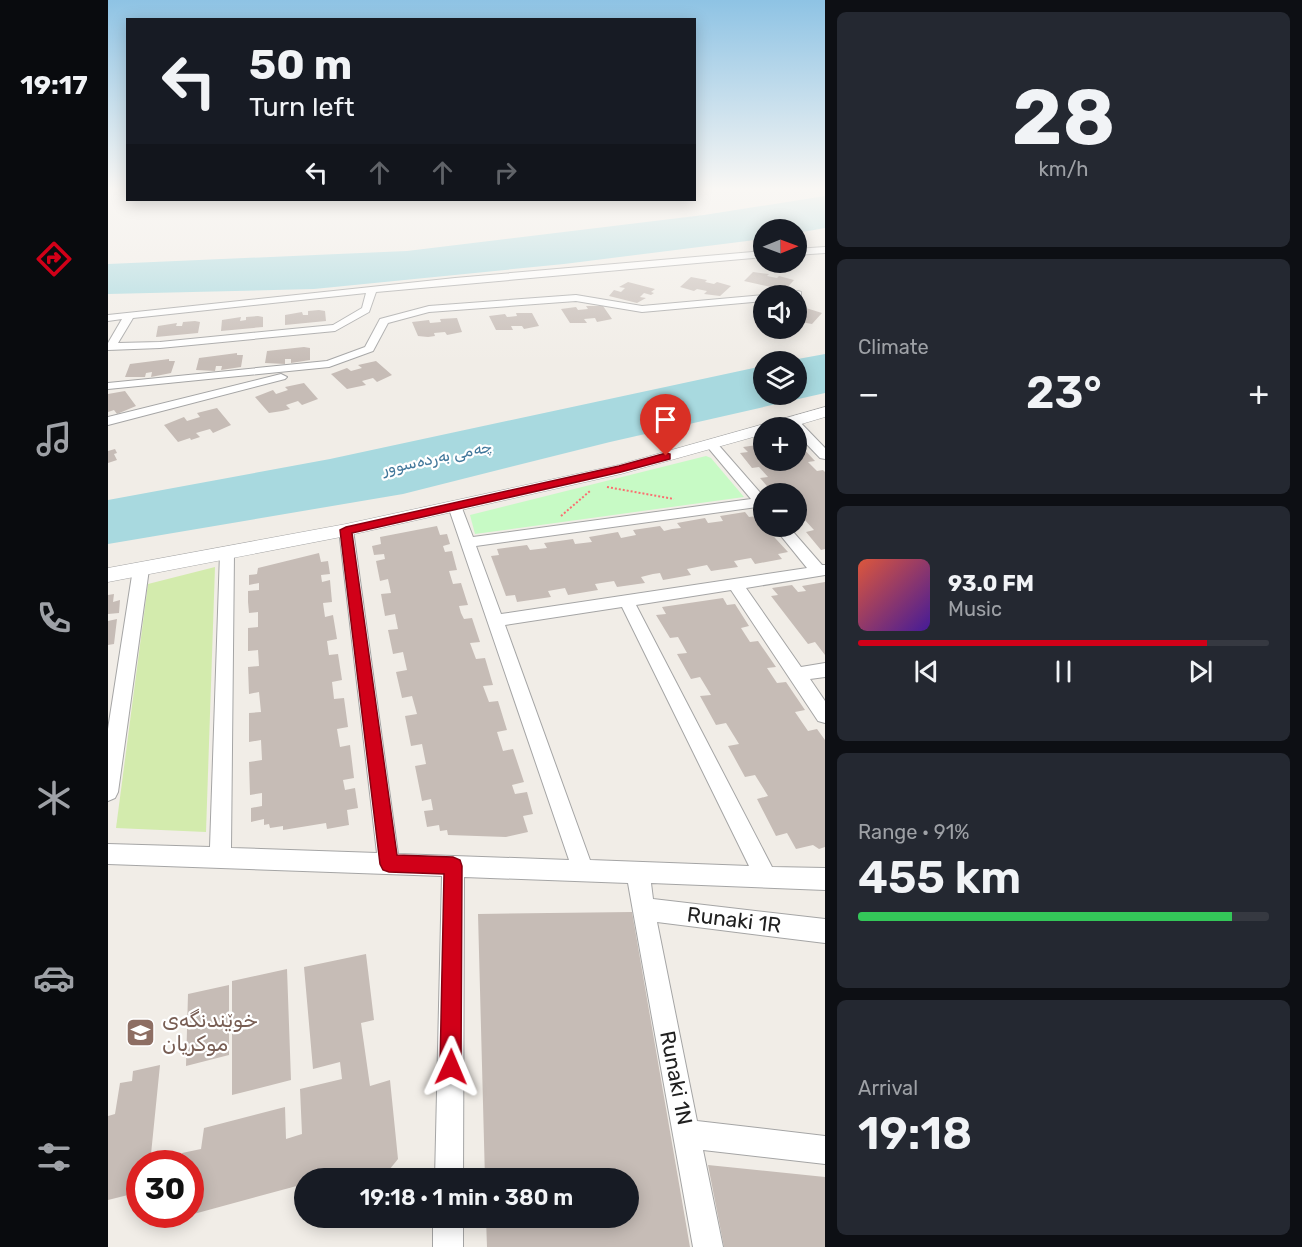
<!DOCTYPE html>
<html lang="en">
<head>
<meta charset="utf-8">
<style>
  body { margin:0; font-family:Rubik,Vazirmatn,sans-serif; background:#242831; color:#f1f3f6; height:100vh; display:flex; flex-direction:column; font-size:22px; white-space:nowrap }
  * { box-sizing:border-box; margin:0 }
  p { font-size:20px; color:#9ea1a6 }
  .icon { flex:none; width:33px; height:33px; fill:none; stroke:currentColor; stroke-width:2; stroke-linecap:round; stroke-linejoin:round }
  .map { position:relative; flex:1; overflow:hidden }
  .details { display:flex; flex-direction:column; gap:12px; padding:12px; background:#0d0f14; width:477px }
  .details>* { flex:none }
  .hud { position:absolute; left:18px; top:18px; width:570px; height:183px; border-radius:0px; box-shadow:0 3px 15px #0003; background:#171b24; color:#f1f3f6; overflow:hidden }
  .needle { width:39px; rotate:89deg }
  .tools { position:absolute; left:645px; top:219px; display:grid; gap:12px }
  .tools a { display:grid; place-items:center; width:54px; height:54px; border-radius:50%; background:#171b24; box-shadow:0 3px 15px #0003; font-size:30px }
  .speed { position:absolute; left:18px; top:1150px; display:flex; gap:12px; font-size:30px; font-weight:700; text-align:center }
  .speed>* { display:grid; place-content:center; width:78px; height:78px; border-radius:50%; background:#171b24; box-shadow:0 3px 15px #0003; line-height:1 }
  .speed .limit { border:9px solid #d22; background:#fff; color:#111 }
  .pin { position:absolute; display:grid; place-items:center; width:51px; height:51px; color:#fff; margin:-62px -26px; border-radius:50% 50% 50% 0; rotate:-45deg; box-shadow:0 0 6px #0007 }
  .pin .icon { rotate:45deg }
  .me { position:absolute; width:66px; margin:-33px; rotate:1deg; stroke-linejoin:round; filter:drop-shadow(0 0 4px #0008) }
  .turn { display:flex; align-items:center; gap:21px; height:126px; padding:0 24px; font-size:27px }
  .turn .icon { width:78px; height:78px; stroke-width:2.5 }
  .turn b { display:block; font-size:42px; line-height:51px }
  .lanes { display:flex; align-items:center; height:57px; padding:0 24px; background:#0003; justify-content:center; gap:30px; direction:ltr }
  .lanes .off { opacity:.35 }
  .big { font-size:45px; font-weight:600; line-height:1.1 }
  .details .tile { flex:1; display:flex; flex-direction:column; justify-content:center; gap:9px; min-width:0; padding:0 21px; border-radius:9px; background:#242831 }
  .details .dial { align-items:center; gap:0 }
  .dial b { font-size:78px; line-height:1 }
  .song { display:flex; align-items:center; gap:18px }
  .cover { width:72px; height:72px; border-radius:9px; background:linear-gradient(135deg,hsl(10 70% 55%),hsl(260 70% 35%)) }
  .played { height:6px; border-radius:3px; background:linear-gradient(90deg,#d10018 85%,#363941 85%) }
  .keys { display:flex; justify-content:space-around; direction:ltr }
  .heat { display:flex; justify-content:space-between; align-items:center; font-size:33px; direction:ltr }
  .charge { height:9px; border-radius:4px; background:linear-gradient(90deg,#34c759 91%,#363941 0) }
  .trip { position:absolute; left:186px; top:1168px; width:345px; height:60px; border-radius:30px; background:#171b24; box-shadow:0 3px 15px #0003; font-weight:600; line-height:60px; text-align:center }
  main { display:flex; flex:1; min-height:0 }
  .tabs { display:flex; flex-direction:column; width:108px; justify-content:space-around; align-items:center; background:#090b0e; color:#9ea1a6 }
  .tabs .icon { width:42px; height:42px }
  .tabs .selected { color:#d10018 }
  .tabs b { font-size:27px; color:#f1f3f6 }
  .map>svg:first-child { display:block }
</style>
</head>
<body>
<main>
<nav class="tabs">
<b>19:17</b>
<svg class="icon selected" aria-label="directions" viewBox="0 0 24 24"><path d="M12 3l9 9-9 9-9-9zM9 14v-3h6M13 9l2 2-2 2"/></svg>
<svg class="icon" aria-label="music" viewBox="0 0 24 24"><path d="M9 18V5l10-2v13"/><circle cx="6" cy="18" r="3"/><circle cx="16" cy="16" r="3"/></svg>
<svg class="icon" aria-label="phone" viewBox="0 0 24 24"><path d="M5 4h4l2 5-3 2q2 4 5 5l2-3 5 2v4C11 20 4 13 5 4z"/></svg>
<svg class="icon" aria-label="climate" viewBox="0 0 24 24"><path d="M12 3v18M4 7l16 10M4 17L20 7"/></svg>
<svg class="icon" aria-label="car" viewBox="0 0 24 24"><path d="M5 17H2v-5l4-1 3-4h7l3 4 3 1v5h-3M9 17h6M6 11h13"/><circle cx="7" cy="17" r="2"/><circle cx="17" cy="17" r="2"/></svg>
<svg class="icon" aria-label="filters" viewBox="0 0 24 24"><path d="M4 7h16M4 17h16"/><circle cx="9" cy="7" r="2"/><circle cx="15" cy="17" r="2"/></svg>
</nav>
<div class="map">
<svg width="717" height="1247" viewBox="0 0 717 1247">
  <rect width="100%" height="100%" fill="#f1ede7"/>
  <path fill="#d3ebad" d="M107,567l-9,265 -90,-4 32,-244z"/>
  <path fill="#c7fac5" d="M598,456l5,2 33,39 -269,37 -5,-19z"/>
  <path fill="#a8d9df" d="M717,196v32l-28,5 -1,-3h-32l-1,9 -199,25 -250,25 -206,5v-30l299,-13 297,-36z
    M717,354v39l-215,49 -207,52 -295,50v-44l222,-41 433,-93 1,28h32v-32l-9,-1z"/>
  <path fill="#c6bcb6" d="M645,272l16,2 -2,2 10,2 2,-2 15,4 -9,10 -41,-9z
    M583,277l16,3 -2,2 9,2 3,-2 14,4 -11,10 -16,-2 3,-3 -10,-2 -3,2 -14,-4z
    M520,282l27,7 -4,3 3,1 -3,2 -7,-2 -4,4 6,1 -9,5 -28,-7 5,-6 7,2 4,-4 -6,-1z
    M478,306h17l9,13 -15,3 -2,-4 -11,1 3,4h-17l-9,-14 15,-2 2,3 10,-1z
    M698,308l16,5 -10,11 -16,-3v-12l8,1z
    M211,310l6,1 1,10 -41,4v-10l17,-3 1,3h5v-4z
    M408,313h16l7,13 -15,3 -2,-3h-11l2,4h-17l-7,-14 16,-2 2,3 10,-1z
    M150,316l5,1v10l-42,4 1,-11 19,-3 -1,4 6,-1v-3z
    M349,318l5,14 -15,3 -2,-3 -11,1 1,3 -7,1 -10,-1 -6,-14 17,-2 1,3 11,-1 -1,-3z
    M87,321l5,1 -2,11 -42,4 2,-11 19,-3 -1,3h6l1,-4z
    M196,347l6,1v12l-19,3v-4h-6v5l-20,-1 2,-12z
    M129,353v2h6l-2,12 -20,3 1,-4h-6l-1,5 -19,-1 3,-12z
    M61,359v2h6l-4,12 -20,4 1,-5 -6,1 -1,4h-20l5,-13z
    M268,361l16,14 -15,7 -4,-4 -11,3 4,4 -19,4 -16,-15 16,-6 4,3 11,-3 -4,-3z
    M196,383l14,16 -16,6 -4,-4 -12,4 4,4 -8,2 -13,2 -14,-16 18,-7 3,4 12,-4 -3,-3z
    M17,391l11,15 -19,8 -3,-4 -6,2v-18z
    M109,408l14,17 -18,8 -3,-4 -14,4 4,4 -9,3 -1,-2 -12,4 -14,-17 20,-8 3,4 13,-4 -3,-4z
    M656,444v16h32v-15h4l15,16 -7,1 9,9 6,-1 2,2v77l-4,1 -15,-18 8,-2 -10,-11 -8,2v-27l-23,-1 -13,-15 8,-1 -9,-10 -7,1 -12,-15 8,-1 -5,-5z
    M7,449l2,4 -3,1 3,6 -9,3v-12z
    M637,512l4,5 8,-1 7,10 24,26 -10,2 4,5 -27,5 -4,-6 -6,1 -11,2 4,6 -27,4 -4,-6 -20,4 4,6 -28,5 -3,-7 -7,1 -12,3 4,6 -28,4 -3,-6 -19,3 3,6 -30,5 -3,-7 -17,3 3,6 -34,5 -2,-7 -9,1 -15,-40 8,-1 -2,-6 30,-4 3,5 17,-2 -3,-5 15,-2 14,-2 2,5 17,-2 -3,-5 29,-5 3,6 15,-3 -3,-5 27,-4 4,5 8,-2 9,-1 -4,-5 28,-5 3,5 15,-2 -3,-5z
    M329,526l3,9 7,-1 3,10 -7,2 2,6 7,-1 5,19 -8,1 4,13 8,-1 7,22 -9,1 2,7 3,6 8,-1 8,24 -10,1 6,16 9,-1 8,27 -10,1 6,16 9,-1 9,29 -10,2 6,19 10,-2 11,33 -12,3 3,9 12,-2 6,22 -10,2 5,16 -22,5 -58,-2 -1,-5 -7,1 -1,-6 -12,2 -3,-16 9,-1 -2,-11 -9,2 -7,-35 11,-2 -4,-20 -11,2 -6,-30 12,-2 -5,-18 -10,2 -6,-26 11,-2 -4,-18 -10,2 -5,-24 10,-1 -3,-15 -10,2 -4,-22 10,-1 -3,-14 -8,2 -4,-20 9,-2 -1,-5 -10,1 -2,-9 9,-2 -1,-7z
    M211,553l2,9 7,-1 2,13 -9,1 1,7 8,-2 2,22 -9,1 2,14 8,-2 4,24 -10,2 2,14 9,-1 4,26 -10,2 1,8 1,9 10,-1 4,29 -11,2 3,18 10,-2 4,33 -11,2 2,10 10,-2 3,20 -11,2 2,15 -22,4 -1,-6 -43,7v-4l-13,2 -1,-4 -5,1v-6l-13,3v-14l11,-2v-13l-12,2 -1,-33 13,-2 -1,-20 -12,2v-29l12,-1 -2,-20 -10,2 -1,-27 11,-1 -1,-16 -10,1v-23l10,-1v-15l-9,1 -1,-11v-11l11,-1v-7l-10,2v-10l8,-1 1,-6z
    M717,582v73l-10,-13 -7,2 -37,-48 7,-1 -6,-7 20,-3 6,7 8,-1 -4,-5z
    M6,594l-1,8 7,-2 -1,13 -11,1v-19z
    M615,598l4,7 8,-1 14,22 -8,2 9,14 8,-1 18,26 -9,1 10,15 9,-1 19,28 -10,2 13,19 9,-2 8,11v107l-6,2 -6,-4 -17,4 -9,-16 -11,3 -19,-37 11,-3 -13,-21 -10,2 -17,-31 11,-2 -13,-21 -10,2 -16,-29 11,-1 -11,-18 -9,2 -14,-25 10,-1 -9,-16 -8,1 -14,-23 10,-1 -4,-7z
    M9,619l-3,25 -6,1v-24z
    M524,912l58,335h-203l-1,-29h142v-39h-143l-7,-265z
    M258,954l8,66 -13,3 9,63 20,-6 8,79 -13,16 -15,4h-66v5l-114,31v-51h-9l1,-11 19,-4 3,-21 81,-21 1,32 16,-5 -2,-45 42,-10 -2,-17 -27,7 -9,-102z
    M179,969l4,111 -59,15v-114z
    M121,985v70l-43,11 2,-72z
    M52,1065l-10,99h-10v28l-32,8v-84l7,-2 5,-31 12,-2 1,-10z
    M600,1165l117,12v70h-101z"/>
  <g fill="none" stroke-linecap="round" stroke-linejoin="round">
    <defs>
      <path id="minor" d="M717,247v6l-29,2v-6z
        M656,251v6l-388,35 -7,20 -34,19 -175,17 -52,2v-7l14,-24 -14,2v-6l347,-37zM258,293l-4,15 -29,17 -173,17 -42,1 15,-25z
        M690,291l3,1v4h-18z
        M468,295l66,11 122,-11 1,1 -1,5 -122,11 -66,-11 -147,11 -41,11 -15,28 -44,16 -221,22v-6l219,-22 38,-14 15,-28 49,-13z
        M173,374l6,3 -2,2 -177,46v-8z
        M684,417l4,1 29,30v11l-5,-1 -24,-25v-5h-5l-3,-4v-6z
        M603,440l4,1 49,56v13l-7,-3 -281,39 25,68 306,-46 -34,-42h15l34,39h3v10l-79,13 55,79 24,-4v14l-15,2 15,22v22l-7,-2 -87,-131 -95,15 136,262 53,1v22l-174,-7 2,16 172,20v24l-168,-21 40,199 128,15v28l-122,-14 20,97h-30l-65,-364 -164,-6 -1,302h-28l7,-303 -334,-12v-20l102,3 10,-294 7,-5 7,5 -3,295 146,5 -38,-323 7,-5 7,5 45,324 171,6 -121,-354 2,-3h10l13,34 278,-38 -46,-55zM514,607l127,259 -159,-6 -85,-235z
        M33,564l8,5 -31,223 -3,6 -7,3v-72l25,-160z
        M325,1218h30v29h-30z"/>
      <path id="tertiary" d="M717,407v10l-37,11h-24v6l-143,40 -275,62 -238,46v-14l238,-44 272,-59z"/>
    </defs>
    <use href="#minor" stroke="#a5a5a5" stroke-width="2"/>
    <use href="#tertiary" stroke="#a5a5a5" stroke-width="1"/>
    <path stroke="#fb6e70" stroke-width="2" stroke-dasharray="2 2" stroke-linecap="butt" d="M499,487l67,12
      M453,516l29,-25"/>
    <use href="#minor" fill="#fff" fill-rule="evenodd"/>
    <use href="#tertiary" fill="#fff" fill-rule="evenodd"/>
  </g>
  <linearGradient id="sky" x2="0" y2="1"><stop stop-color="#8ec3e4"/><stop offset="0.52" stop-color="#f9f7f4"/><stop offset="1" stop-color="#f9f7f4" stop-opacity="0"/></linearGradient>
  <rect width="717" height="363" fill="url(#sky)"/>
  <path fill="#d10018" stroke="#880010" stroke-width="1.5" d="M558,453l4,1v5l-49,13 -269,61 45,322 56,2 7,3 2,6 -1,201 -3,8 -7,3 -8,-3 -3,-8 4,-193 -55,-2 -6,-2 -3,-6 -40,-334 6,-3 273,-61z"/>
  <defs>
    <symbol id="school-square" viewBox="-11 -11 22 22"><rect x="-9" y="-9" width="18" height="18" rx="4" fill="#8d6e63" stroke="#fff"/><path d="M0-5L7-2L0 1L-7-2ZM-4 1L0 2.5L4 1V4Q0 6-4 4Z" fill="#fff"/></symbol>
  </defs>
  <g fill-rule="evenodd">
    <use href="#school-square" x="16" y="1016" width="33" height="33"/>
  </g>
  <g text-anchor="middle" stroke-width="4.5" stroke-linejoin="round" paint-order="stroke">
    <g font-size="16" font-style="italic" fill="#42789b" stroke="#fff">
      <text transform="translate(329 457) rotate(-12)" y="6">چەمی بەردەسوور</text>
    </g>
    <g font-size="21" fill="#212121" stroke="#fff">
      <text transform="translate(626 920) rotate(7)" y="7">Runaki 1R</text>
      <text transform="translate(568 1078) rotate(79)" y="7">Runaki 1N</text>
    </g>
    <g font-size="21" fill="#785e54" stroke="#fff" text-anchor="start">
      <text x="54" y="1027">خوێندنگەی<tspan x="54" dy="24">موکریان</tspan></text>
    </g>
  </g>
</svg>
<div class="tools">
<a><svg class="needle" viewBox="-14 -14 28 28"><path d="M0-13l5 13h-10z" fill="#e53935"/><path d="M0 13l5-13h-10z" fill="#9ea1a6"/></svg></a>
<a><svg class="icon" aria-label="sound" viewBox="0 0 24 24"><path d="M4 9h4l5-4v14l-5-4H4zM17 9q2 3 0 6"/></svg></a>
<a><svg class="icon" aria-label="layers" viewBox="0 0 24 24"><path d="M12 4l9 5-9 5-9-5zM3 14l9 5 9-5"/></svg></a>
<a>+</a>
<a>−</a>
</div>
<div class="speed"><div class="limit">30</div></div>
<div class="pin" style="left:558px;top:456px;background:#d93025"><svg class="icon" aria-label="arrive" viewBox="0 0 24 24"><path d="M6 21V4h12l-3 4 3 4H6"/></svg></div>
<svg class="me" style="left:343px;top:1067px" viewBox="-20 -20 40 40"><path d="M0-17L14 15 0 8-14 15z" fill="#d10018" stroke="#fff" stroke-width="4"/></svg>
<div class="trip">19:18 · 1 min · 380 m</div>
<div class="hud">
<div class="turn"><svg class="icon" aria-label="left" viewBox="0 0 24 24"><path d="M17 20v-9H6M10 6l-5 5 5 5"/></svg><div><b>50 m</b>Turn left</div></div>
<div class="lanes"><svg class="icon" aria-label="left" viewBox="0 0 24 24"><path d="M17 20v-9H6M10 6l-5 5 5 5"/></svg><svg class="icon off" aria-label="ahead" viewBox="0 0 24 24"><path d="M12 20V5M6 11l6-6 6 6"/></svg><svg class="icon off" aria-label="ahead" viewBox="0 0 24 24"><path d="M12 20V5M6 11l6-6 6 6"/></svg><svg class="icon off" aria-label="right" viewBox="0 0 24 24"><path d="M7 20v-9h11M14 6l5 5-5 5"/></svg></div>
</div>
</div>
<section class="details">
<div class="tile dial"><b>28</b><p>km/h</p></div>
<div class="tile"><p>Climate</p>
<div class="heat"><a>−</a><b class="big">23°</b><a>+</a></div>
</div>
<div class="tile">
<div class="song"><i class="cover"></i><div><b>93.0 FM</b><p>Music</p></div></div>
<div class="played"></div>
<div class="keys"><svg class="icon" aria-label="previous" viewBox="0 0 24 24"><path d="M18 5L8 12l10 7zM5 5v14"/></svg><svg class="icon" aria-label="pause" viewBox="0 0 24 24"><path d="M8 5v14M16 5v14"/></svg><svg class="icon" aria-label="next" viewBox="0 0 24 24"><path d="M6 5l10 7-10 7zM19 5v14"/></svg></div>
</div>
<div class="tile"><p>Range · 91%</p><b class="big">455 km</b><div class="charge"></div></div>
<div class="tile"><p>Arrival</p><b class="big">19:18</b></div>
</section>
</main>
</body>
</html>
